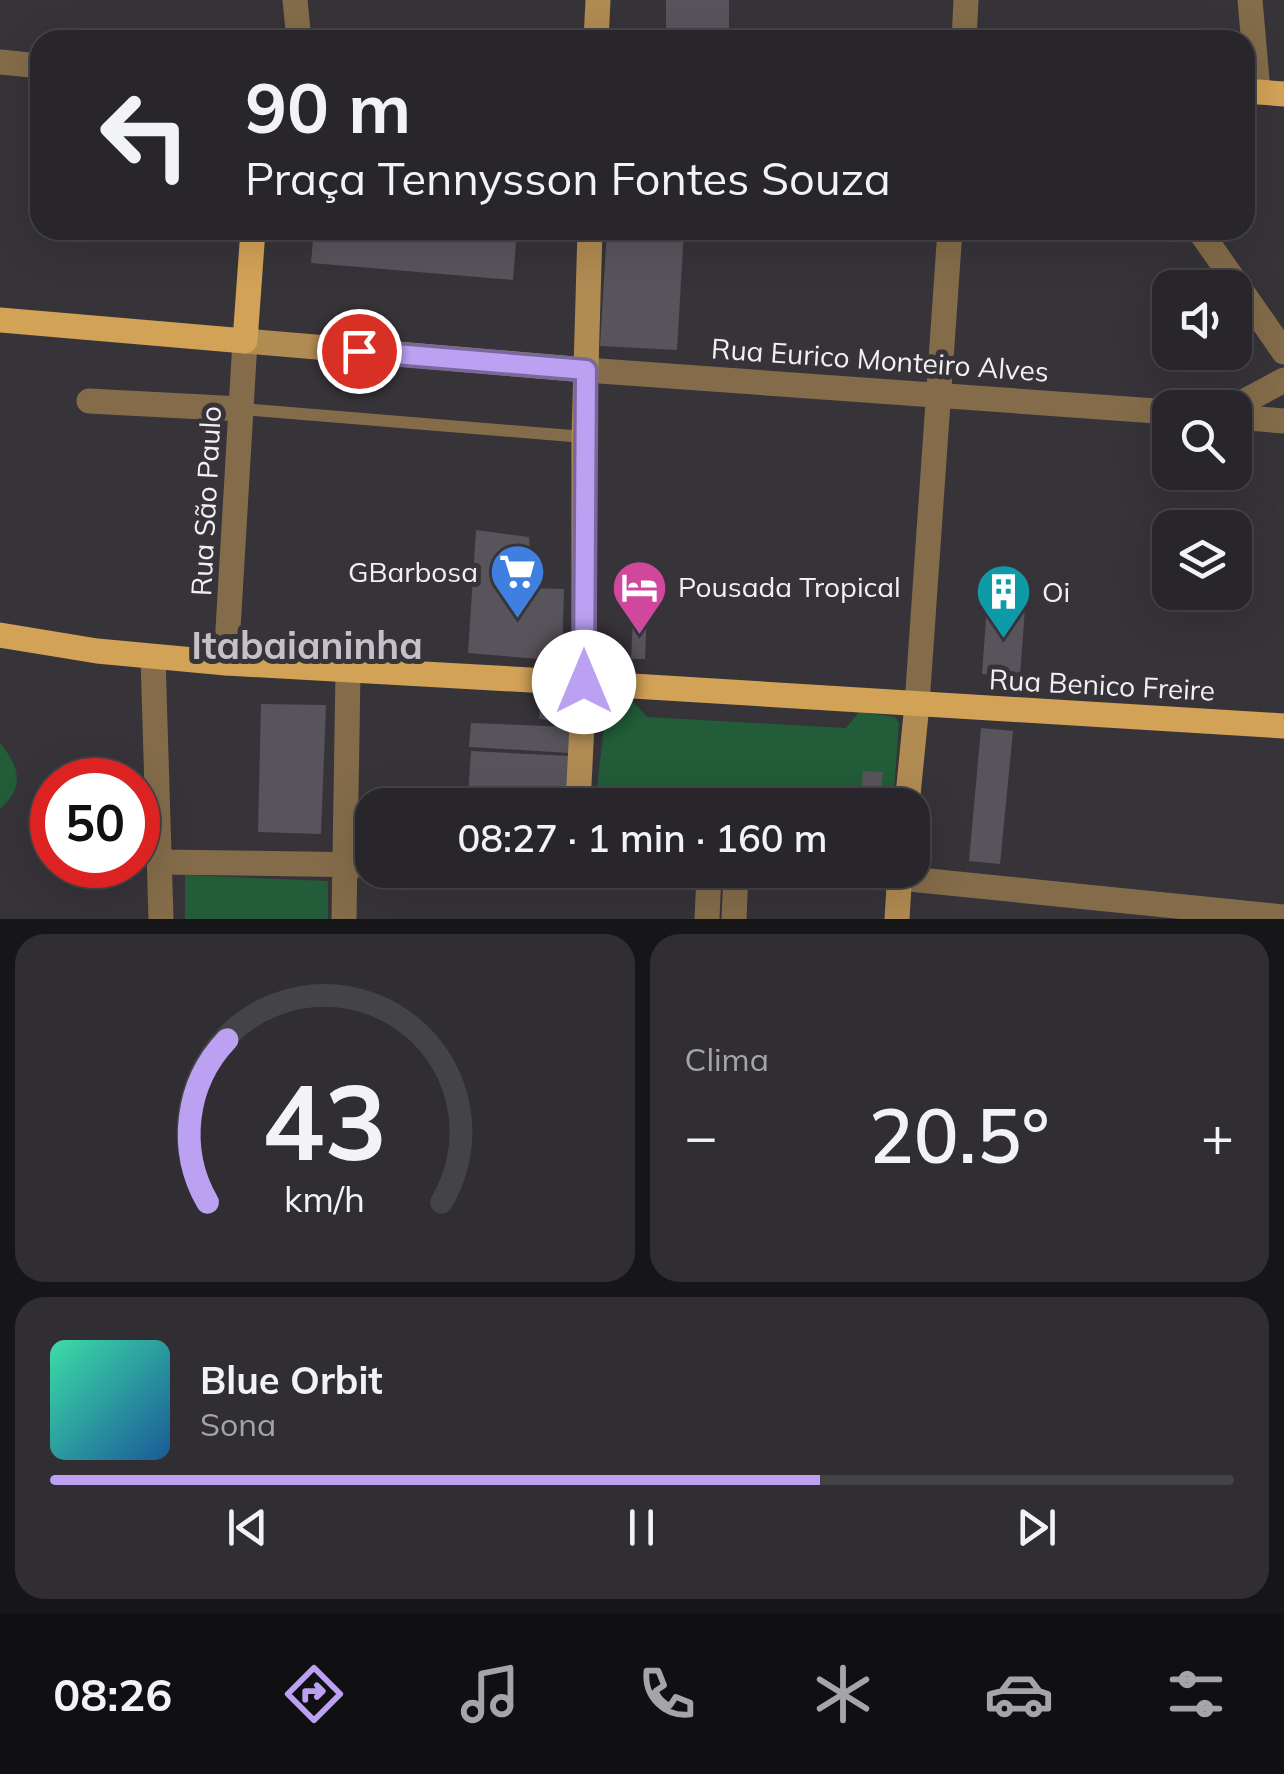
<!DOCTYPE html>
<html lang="pt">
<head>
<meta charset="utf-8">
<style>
  body { margin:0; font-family:Mulish,sans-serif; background:#302e33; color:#f1f3f6; height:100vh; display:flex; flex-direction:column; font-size:38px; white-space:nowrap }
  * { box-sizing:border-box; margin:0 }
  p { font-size:32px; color:#a5a5a9 }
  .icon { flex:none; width:55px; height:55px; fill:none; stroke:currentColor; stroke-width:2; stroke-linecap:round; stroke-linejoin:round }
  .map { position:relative; height:919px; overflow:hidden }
  .panel { display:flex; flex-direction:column; gap:15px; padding:15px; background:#161518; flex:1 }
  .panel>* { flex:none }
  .banner { position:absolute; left:30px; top:30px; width:1225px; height:210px; border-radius:30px; box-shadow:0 10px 40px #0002,0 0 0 2px #444347; background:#28262b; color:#f1f3f6; overflow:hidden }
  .controls { position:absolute; left:1152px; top:270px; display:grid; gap:20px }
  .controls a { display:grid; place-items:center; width:100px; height:100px; border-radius:20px; background:#28262b; box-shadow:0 10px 40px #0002,0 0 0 2px #444347; font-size:50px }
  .speed { position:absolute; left:30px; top:758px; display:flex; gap:20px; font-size:50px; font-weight:700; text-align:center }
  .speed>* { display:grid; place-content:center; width:130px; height:130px; border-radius:50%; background:#28262b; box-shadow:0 10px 40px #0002,0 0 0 2px #444347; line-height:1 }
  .speed .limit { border:15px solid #d22; background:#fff; color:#111 }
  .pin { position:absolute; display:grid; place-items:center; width:85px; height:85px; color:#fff; margin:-42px; border:5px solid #fff; border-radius:50%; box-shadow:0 2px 10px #0007 }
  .me { position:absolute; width:110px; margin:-55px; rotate:0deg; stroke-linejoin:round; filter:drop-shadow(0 0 8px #0008) }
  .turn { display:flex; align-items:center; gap:35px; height:210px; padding:0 50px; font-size:45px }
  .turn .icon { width:130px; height:130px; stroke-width:2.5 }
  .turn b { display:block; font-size:70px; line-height:85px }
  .big { font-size:75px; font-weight:600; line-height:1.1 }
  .panel .tile { flex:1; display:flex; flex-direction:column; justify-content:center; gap:15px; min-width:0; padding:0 35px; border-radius:30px; background:#302e33 }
  .panel .dial { align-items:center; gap:0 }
  .dial svg { height:260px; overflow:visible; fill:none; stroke:#444347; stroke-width:7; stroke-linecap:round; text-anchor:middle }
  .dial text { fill:#f1f3f6; stroke:none }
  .song { display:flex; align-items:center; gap:30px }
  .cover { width:120px; height:120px; border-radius:15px; background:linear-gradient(135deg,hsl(160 70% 55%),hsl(210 70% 35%)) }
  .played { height:10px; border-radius:5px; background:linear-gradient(90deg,#bca0f2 65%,#444347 65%) }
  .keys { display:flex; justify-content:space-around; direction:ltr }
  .heat { display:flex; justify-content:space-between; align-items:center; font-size:55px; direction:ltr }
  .panel .tiles { flex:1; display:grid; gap:15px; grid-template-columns:1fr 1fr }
  .tile:last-child { grid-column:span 2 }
  .trip { position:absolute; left:355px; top:788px; width:575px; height:100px; border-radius:30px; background:#28262b; box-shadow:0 10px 40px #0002,0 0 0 2px #444347; font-weight:600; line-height:100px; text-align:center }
  .dock { display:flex; height:160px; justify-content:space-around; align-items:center; background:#100f11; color:#a5a5a9 }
  .dock .icon { width:70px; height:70px }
  .dock .on { color:#bca0f2 }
  .dock b { font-size:45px; color:#f1f3f6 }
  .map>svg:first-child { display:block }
</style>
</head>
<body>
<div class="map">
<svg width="1284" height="919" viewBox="0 0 1284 919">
  <rect width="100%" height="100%" fill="#363339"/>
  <path fill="#225c38" d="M630,698l17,19 199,11 13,-16 36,5 4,6 -6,82h-298l12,-106z
    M0,743c20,24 25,44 0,66z
    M185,875l143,6v38h-143z"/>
  <path fill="#57545b" d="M666,0h63v40h-63z
    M314,230h203l-4,50 -202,-17z
    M607,230h77l-7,120 -77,-4z
    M476,530l53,7 4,51 31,1 -2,72 -94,-8z
    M635,580l13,1 -3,78h-14z
    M987,605l38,3 -5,68 -38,-2z
    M542,688l32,3 -3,31 -32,-3z
    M261,704l65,1 -5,129 -63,-2z
    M471,723l101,4 -2,26 -101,-6z
    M981,728l32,3 -13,133 -31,-3z
    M471,751l98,5 -2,44 -99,-5z
    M863,771l20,1 -3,27 -19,-2z"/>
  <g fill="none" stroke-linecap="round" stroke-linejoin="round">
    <path stroke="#846c4a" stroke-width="12" d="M241,409l343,28"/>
    <path stroke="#846c4a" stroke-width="25" d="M295,0l4,40
      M1250,0l8,91
      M964,40l2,-40
      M0,62l40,4
      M1199,230l85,122
      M586,370l584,42
      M89,401l152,8
      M1232,408l52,-28
      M1235,417l49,4
      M153,658l8,261
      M226,663l19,-322
      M917,704l33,-474
      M160,862l212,3
      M899,878l385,39
      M344,919l4,-248
      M707,919l2,-46
      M734,919l2,-46"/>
    <path stroke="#b08b52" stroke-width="25" d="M596,40l2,-40
      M245,341l341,29
      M578,805l6,-122v-246l6,-207
      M907,805l10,-101
      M624,870l275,8
      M897,919l3,-49"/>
    <path stroke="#d2a257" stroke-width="25" d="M1245,91l39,3
      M0,320l245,21 8,-111
      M0,635l97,16 129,12 358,20 700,43"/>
  </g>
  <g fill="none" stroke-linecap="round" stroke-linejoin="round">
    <defs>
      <path id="route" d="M359,351l227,19 -2,312"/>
    </defs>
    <use href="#route" stroke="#7a689d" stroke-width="25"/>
    <use href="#route" stroke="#bca0f2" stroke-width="18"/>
  </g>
  <defs>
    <symbol id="supermarket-pin" viewBox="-11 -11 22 30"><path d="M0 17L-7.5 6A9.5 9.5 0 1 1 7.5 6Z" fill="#3f7fe0" stroke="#363339"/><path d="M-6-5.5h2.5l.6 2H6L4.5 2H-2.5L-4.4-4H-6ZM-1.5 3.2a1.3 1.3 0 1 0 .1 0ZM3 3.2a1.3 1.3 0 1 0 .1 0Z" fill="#fff"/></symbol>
    <symbol id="hotel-pin" viewBox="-11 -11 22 30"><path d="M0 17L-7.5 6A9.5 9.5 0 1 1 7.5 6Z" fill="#d1479c" stroke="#363339"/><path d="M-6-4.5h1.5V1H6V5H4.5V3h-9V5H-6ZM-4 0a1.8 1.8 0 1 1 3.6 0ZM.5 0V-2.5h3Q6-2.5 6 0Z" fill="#fff"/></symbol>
    <symbol id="building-pin" viewBox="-11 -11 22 30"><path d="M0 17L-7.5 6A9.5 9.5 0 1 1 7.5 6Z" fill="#0f9aa8" stroke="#363339"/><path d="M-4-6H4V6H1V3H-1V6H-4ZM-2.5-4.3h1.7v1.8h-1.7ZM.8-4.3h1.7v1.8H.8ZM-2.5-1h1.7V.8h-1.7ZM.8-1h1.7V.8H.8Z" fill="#fff"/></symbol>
  </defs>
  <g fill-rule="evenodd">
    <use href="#supermarket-pin" x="486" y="540" width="63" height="86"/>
    <use href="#hotel-pin" x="608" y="556" width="63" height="86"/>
    <use href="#building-pin" x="972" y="560" width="63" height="86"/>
  </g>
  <g text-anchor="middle" stroke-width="10" stroke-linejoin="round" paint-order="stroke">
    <g font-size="28" fill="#f2f0f4" stroke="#363339">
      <text transform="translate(880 360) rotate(4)" y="10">Rua Eurico Monteiro Alves</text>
      <text transform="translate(206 501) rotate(-87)" y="10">Rua São Paulo</text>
      <text transform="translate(1102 685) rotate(3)" y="10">Rua Benico Freire</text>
    </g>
    <g font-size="28" fill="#f2f0f4" stroke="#363339" text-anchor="start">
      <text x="478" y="582" text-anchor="end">GBarbosa</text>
      <text x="678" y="597">Pousada Tropical</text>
      <text x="1042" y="602">Oi</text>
    </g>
    <g font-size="38" font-weight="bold" fill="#c4c1c8" stroke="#363339">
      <text x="307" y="659">Itabaianinha</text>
    </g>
  </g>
</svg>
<div class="controls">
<a><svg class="icon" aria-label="sound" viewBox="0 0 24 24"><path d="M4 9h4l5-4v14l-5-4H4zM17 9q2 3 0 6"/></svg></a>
<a><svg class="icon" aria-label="search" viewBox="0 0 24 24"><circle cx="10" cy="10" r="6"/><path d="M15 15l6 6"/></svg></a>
<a><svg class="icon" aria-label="layers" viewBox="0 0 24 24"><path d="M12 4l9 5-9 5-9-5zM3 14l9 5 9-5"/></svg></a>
</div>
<div class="speed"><div class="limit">50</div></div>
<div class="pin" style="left:359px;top:351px;background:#d93025"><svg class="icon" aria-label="arrive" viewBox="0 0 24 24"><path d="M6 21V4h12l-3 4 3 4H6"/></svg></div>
<svg class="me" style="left:584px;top:682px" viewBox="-20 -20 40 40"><circle r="19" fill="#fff"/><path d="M0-13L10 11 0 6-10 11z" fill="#bca0f2"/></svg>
<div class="trip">08:27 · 1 min · 160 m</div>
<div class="banner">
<div class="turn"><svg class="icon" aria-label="left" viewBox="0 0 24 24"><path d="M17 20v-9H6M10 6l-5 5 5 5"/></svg><div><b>90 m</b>Praça Tennysson Fontes Souza</div></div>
</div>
</div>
<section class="panel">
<div class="tiles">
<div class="tile dial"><svg viewBox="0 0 100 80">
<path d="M14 69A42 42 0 1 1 86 69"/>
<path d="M14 69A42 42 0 0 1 20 19" stroke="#bca0f2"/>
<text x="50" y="56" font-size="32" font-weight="700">43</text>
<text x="50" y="72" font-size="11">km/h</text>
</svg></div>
<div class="tile"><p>Clima</p>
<div class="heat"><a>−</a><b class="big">20.5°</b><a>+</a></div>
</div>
<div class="tile">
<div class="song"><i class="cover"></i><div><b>Blue Orbit</b><p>Sona</p></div></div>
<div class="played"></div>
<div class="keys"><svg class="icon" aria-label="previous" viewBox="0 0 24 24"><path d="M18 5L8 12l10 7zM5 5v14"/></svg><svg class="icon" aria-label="pause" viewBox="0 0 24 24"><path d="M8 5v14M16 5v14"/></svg><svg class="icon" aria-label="next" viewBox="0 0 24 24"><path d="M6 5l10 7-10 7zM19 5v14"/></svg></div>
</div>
</div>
</section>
<nav class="dock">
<b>08:26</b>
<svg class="icon on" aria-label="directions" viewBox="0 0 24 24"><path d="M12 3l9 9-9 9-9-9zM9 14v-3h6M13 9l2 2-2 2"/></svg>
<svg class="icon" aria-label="music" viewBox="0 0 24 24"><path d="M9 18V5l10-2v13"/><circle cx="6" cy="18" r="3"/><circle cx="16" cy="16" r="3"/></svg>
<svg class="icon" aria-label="phone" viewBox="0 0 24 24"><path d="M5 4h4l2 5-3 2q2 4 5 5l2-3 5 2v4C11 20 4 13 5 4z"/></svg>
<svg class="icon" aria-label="climate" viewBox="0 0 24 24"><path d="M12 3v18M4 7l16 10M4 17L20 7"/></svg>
<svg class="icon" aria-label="car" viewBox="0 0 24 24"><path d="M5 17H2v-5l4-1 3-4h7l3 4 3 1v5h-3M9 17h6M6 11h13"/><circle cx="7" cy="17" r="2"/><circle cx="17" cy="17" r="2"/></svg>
<svg class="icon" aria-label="filters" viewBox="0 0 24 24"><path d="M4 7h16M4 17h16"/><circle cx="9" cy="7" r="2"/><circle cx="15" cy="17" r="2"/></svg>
</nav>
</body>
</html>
